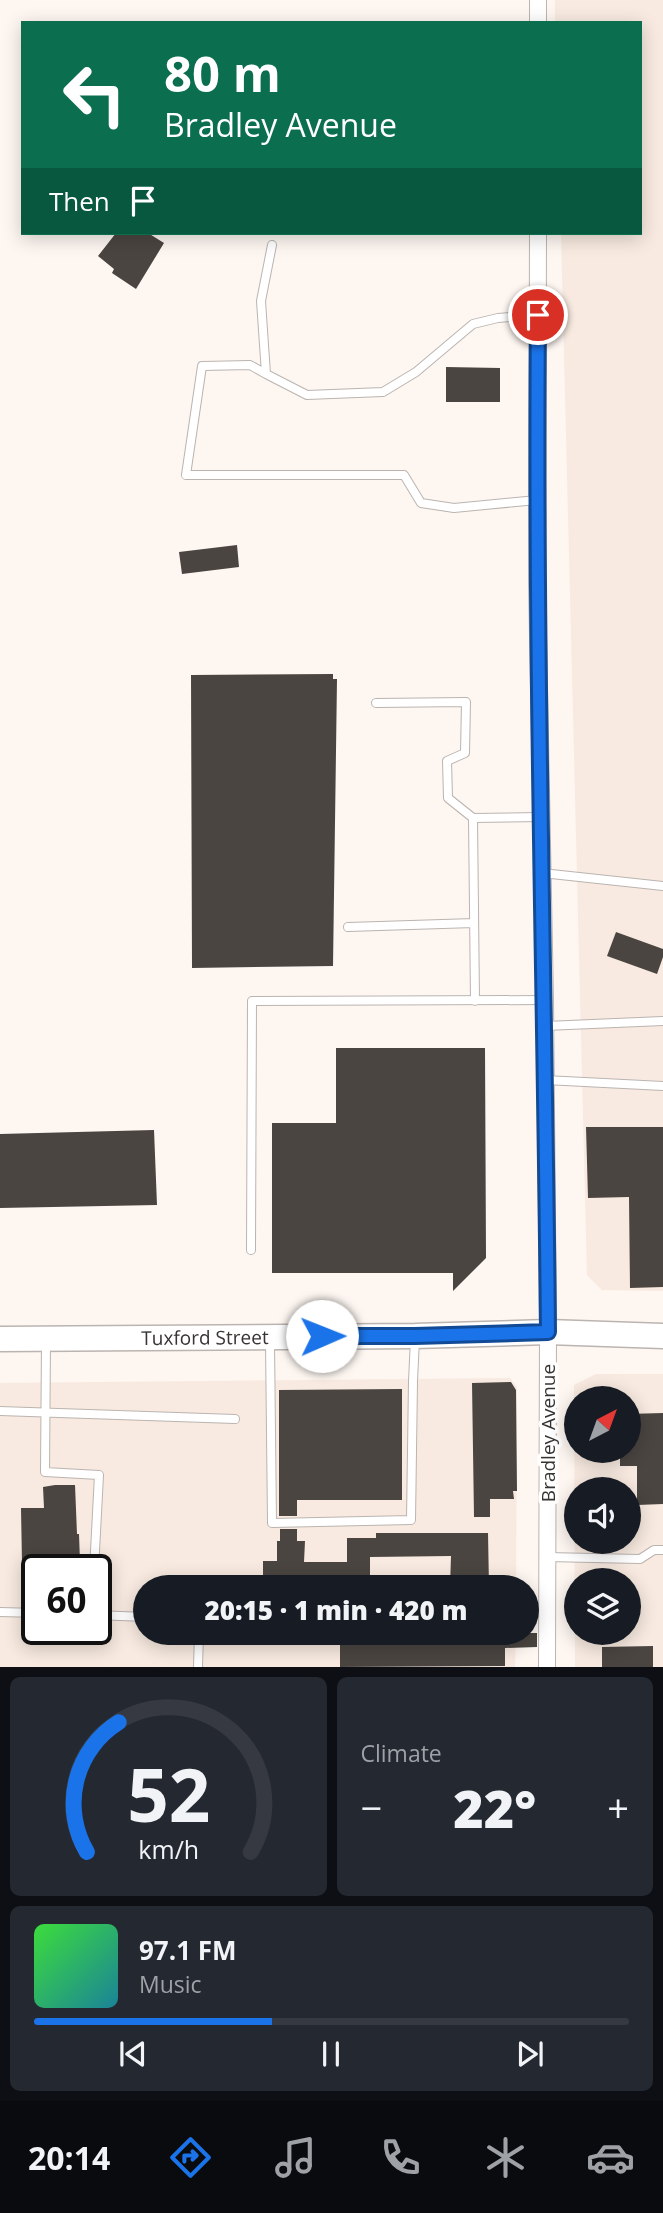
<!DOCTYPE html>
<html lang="en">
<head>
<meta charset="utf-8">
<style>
  body { margin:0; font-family:"Open Sans",sans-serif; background:#242831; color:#f1f3f6; height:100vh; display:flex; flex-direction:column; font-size:26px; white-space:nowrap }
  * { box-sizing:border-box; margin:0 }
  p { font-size:23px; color:#9ea1a6 }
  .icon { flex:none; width:38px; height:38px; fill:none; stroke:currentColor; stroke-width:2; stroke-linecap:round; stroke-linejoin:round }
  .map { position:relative; height:1667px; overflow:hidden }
  .sheet { display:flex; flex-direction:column; gap:10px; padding:10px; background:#0d0f14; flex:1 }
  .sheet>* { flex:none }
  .banner { position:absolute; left:21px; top:21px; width:621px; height:214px; border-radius:0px; box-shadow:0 4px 18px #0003; background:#0b6e4f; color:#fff; overflow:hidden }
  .needle { width:46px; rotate:41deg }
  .buttons { position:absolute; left:564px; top:1386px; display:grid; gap:14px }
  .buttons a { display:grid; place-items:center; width:77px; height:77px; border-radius:50%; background:#171b24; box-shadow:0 4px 18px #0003; font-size:35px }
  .speed { position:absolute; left:21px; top:1554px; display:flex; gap:14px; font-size:35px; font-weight:700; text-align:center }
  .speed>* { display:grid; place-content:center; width:91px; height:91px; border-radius:50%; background:#171b24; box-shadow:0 4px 18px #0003; line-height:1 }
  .speed .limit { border:4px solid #111; border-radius:10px; background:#fff; color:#111 }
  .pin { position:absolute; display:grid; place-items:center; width:60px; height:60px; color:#fff; margin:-30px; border:4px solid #fff; border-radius:50%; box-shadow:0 2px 7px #0007 }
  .me { position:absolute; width:77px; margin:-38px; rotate:89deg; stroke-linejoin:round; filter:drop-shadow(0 0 5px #0008) }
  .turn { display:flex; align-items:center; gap:24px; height:147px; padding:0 28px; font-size:32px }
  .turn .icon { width:91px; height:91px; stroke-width:2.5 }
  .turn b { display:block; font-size:49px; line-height:60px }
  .then { display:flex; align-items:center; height:66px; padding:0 28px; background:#0003; gap:14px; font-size:26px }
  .big { font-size:52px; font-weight:800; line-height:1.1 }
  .sheet .tile { flex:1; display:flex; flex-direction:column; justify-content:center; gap:10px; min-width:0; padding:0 24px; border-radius:10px; background:#242831 }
  .sheet .dial { align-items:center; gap:0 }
  .dial svg { height:182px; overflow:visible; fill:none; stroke:#363941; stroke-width:7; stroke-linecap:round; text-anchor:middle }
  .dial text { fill:#f1f3f6; stroke:none }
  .song { display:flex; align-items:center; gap:21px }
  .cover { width:84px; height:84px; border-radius:10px; background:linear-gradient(135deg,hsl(120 70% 55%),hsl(190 70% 35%)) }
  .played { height:7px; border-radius:4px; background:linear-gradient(90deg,#1a73e8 40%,#363941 40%) }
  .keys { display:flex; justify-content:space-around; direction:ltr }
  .heat { display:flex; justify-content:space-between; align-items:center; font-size:38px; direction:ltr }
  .sheet .tiles { flex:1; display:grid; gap:10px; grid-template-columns:1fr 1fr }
  .tile:last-child { grid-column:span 2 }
  .trip { position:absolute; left:133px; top:1575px; width:406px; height:70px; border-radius:35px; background:#171b24; box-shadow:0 4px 18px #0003; font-weight:800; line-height:70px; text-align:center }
  .tabs { display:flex; height:112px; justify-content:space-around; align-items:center; background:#090b0e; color:#9ea1a6 }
  .tabs .icon { width:49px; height:49px }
  .tabs .current { color:#1a73e8 }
  .tabs b { font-size:32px; color:#f1f3f6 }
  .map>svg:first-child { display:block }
</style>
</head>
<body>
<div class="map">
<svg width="663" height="1667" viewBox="0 0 663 1667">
  <rect width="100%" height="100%" fill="#fdf6f1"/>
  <path fill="#f8eae0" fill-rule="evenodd" d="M555,0h108v1291l-61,-1 -15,-15 -26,-1042h79v-210h-85z
    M596,1374h67v293h-88l-1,-282zM576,1398h52v53h-52zM576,1489h52v53h-52zM576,1580h52v53h-52z
    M510,1378l7,9 -1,200h-371v46h371l-1,34h-515v-284zM37,1570h59v59h-59z"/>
  <path fill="#4a4541" d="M116,233h32l16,10 -28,46 -24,-16 2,-4 -16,-13z
    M446,367l54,1v34h-54z
    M237,545l2,22 -57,7 -3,-22z
    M333,674v5h4l-4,287 -141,2 -1,-293z
    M616,932l47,17v8l-6,17 -50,-18z
    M336,1048h149l1,210 -33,33v-18h-181v-150h64z
    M586,1127h77v160l-33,1 -1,-91 -41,1z
    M154,1130l3,75 -157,3v-74z
    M511,1382l5,8 1,101h-4l1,8h-24v18h-16l-2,-134z
    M402,1389v111h-105v16h-18v-126z
    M663,1413v91l-26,1v-39h-17v-15h8v-37z
    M55,1485h20l2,49h2l1,28 -58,1 -1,-55h23l-1,-21z
    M280,1529h17v12h8l-1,21h43v-24h29v-5h112l1,54h-39l1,-31 -81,1v30h-107v-26h14v-20h3z
    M340,1633h197v14l-32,1v18l-165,1z
    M653,1646v21h-51v-20z"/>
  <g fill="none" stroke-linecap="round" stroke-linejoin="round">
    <defs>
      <path id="lane" d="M272,245l-11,56 5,73 41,21 76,-3 33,-20 57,-48 25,-6 40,-3
        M266,374l-16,-9 -48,1 -16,109h218l17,28 33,5 83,-8
        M376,703l90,-1 -1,51 -18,8 1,37 25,20 2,183
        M473,818l68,-1
        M542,873l121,13
        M348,927l126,-4
        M545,1026l118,-5
        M545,1080l118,6
        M251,1250l1,-249 293,-1
        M46,1342l-1,130 54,3 -5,95
        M270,1342l2,181 139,-3 2,-139 2,-42
        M0,1411l235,8
        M547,1557l93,2 14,-9h9
        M0,1612l37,1
        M96,1615l49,2
        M198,1667l1,-34"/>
      <path id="street" d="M538,23v-23
        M538,233l-1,350 8,417 3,332 -1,335"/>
      <g id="primary">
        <path id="s1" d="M0,1339l415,-3 133,-4 115,4"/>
      </g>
    </defs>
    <use href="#lane" stroke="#bbb4b0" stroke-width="10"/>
    <use href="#street" stroke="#bbb4b0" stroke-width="18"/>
    <use href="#primary" stroke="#bbb4b0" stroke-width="27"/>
    <use href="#lane" stroke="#fff" stroke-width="8"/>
    <use href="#street" stroke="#fff" stroke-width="16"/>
    <use href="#primary" stroke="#fff" stroke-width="24"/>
  </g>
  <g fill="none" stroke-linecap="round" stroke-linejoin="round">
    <defs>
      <path id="route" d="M322,1336h93l133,-4c-3,-339 -13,-678 -10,-1017"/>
    </defs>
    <use href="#route" stroke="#114b97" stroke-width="18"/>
    <use href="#route" stroke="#1a73e8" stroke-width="12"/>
  </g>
  <g text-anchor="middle" stroke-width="7" stroke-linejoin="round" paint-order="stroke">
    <g font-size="19" fill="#373432" stroke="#fff">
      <text dy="7" stroke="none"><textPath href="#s1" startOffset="205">Tuxford Street</textPath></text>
      <text transform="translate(548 1433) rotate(-90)" y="7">Bradley Avenue</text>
    </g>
  </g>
</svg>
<div class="buttons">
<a><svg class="needle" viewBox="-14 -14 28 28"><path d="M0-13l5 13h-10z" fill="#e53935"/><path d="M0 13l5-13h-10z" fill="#9ea1a6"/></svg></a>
<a><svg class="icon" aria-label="sound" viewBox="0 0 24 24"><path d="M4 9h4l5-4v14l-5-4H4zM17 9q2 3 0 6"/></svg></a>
<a><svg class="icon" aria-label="layers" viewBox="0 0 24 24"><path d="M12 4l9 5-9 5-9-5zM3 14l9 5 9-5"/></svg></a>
</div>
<div class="speed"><div class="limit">60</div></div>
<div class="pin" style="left:538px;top:315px;background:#d93025"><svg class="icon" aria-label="arrive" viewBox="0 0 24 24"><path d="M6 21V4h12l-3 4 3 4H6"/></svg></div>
<svg class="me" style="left:322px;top:1336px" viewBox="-20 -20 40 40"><circle r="19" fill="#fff"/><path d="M0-13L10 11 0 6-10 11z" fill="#1a73e8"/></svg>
<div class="trip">20:15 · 1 min · 420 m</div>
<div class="banner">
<div class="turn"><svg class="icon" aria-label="left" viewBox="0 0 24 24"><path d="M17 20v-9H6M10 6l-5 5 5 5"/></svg><div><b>80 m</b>Bradley Avenue</div></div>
<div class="then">Then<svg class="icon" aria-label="arrive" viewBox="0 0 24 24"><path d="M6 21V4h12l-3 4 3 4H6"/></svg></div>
</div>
</div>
<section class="sheet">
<div class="tiles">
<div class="tile dial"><svg viewBox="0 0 100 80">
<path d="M14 69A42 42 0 1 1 86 69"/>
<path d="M14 69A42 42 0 0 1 28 12" stroke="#1a73e8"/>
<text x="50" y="56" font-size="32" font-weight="700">52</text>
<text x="50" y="72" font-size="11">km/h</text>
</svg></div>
<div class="tile"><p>Climate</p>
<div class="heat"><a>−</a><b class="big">22°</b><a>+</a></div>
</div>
<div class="tile">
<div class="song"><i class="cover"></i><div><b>97.1 FM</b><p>Music</p></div></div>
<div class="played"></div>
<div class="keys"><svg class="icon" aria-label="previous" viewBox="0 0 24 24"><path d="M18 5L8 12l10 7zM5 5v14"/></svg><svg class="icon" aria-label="pause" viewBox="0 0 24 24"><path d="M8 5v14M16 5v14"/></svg><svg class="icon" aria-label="next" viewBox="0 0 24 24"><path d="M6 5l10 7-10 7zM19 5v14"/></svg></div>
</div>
</div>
</section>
<nav class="tabs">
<b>20:14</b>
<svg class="icon current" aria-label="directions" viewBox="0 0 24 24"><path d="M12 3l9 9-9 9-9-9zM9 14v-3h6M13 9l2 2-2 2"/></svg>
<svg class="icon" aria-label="music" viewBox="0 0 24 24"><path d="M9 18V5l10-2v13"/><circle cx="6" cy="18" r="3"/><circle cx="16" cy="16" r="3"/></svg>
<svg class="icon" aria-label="phone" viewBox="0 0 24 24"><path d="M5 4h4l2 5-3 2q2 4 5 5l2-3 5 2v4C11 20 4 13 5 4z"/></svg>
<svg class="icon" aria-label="climate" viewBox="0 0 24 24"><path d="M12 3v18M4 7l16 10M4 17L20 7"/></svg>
<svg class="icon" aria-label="car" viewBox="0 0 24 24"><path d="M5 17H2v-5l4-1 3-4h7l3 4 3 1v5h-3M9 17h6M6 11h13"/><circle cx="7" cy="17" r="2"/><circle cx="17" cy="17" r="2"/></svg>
</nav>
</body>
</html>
